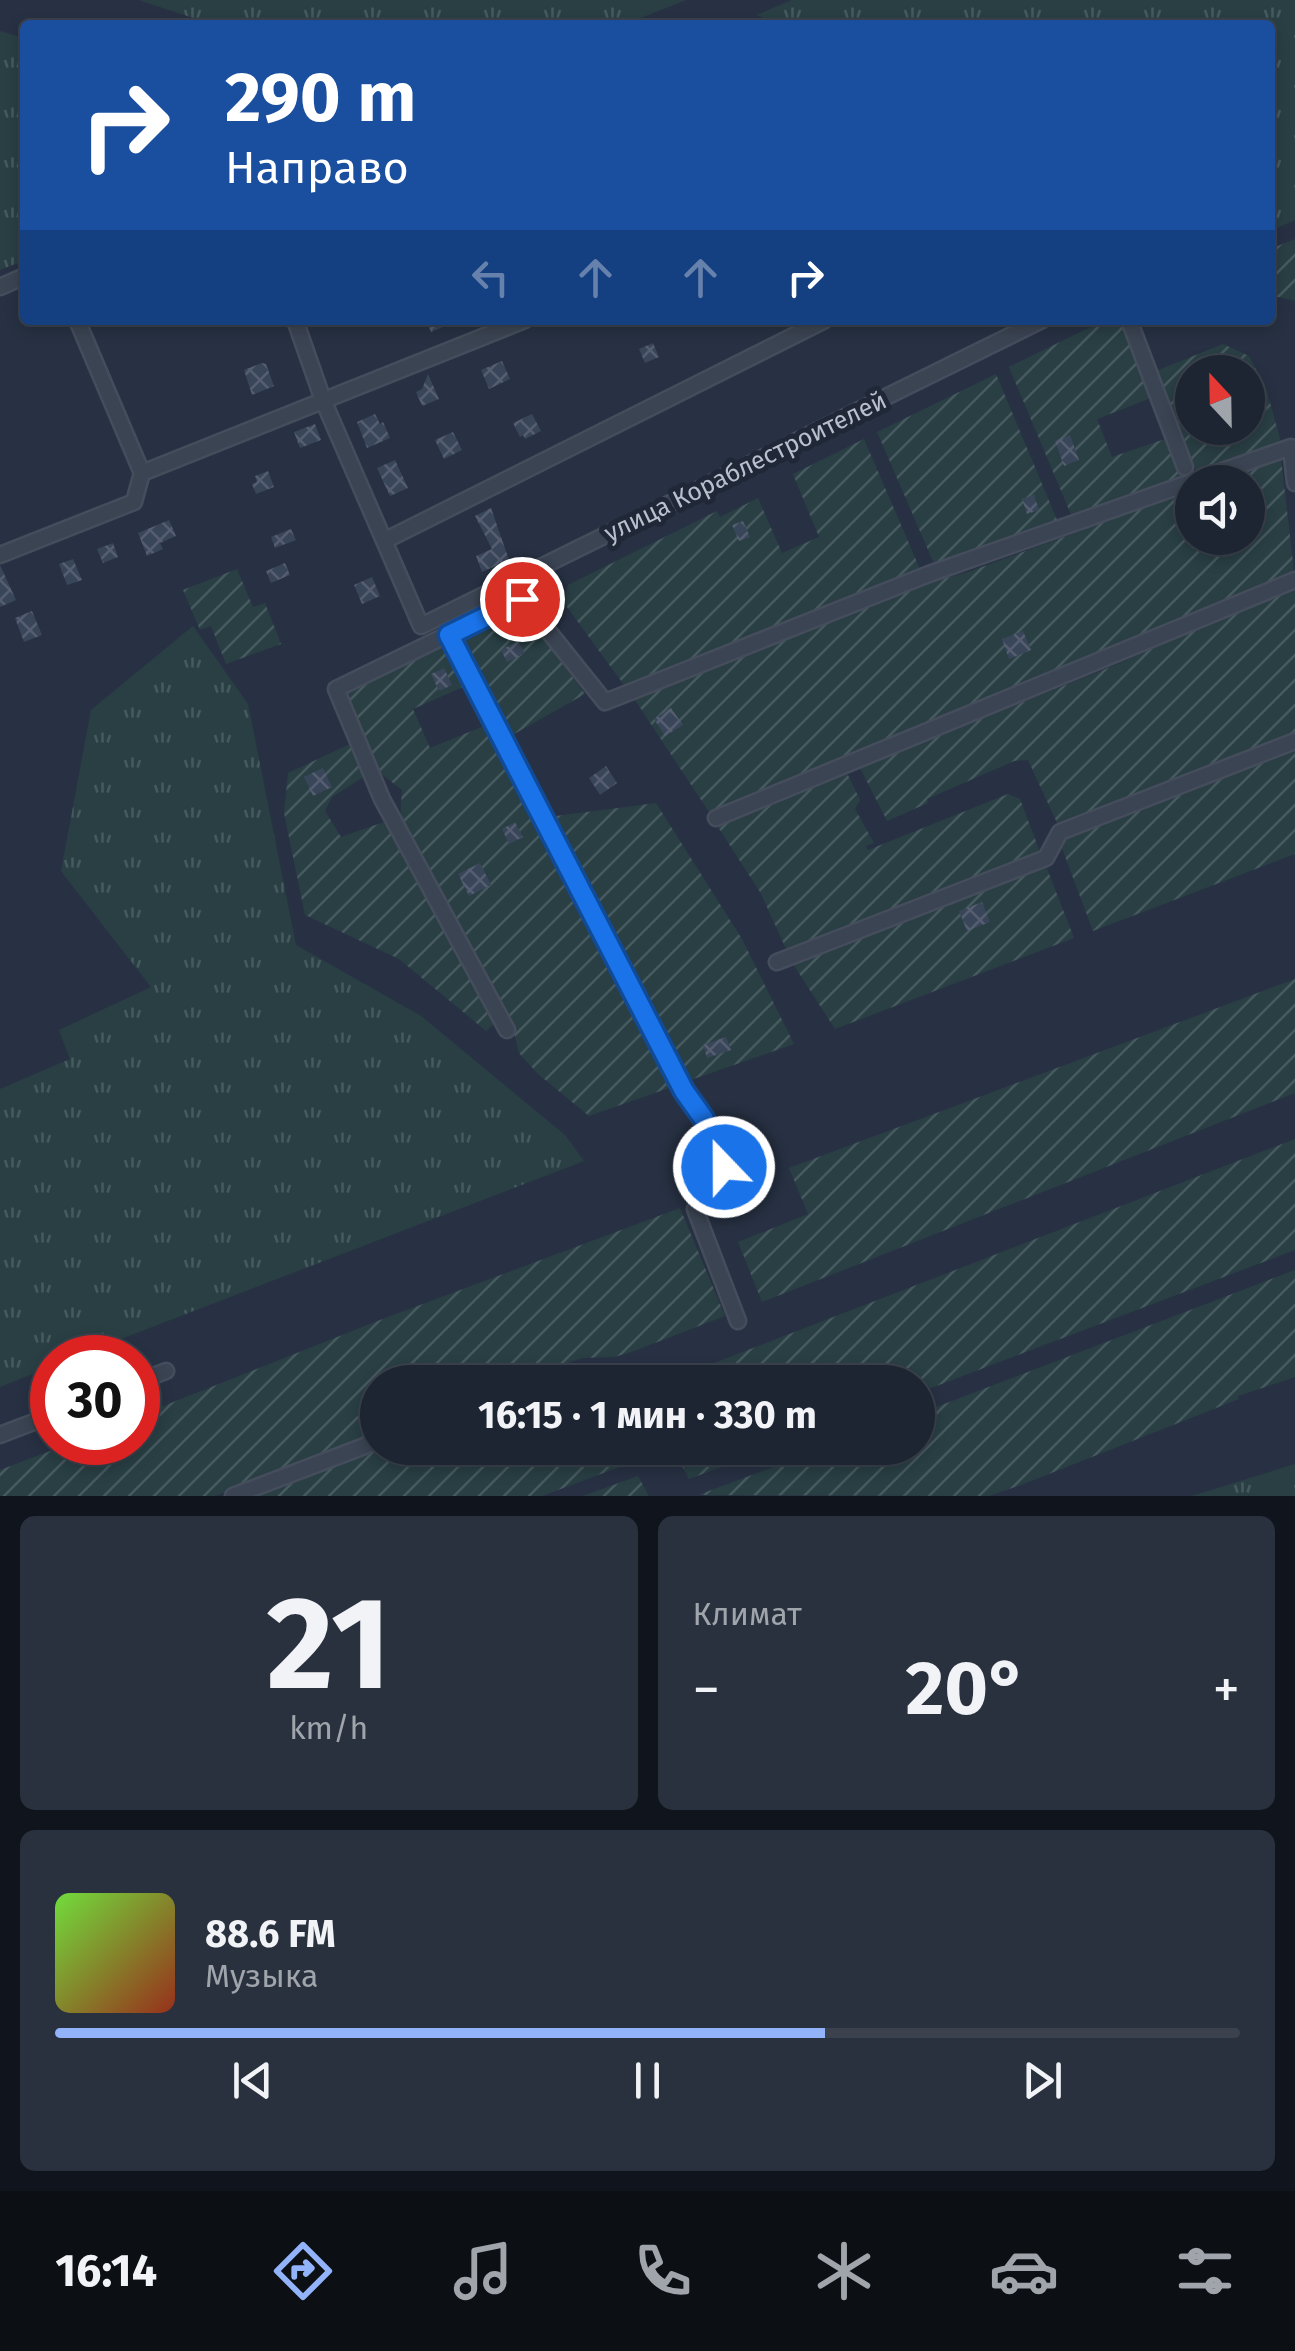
<!DOCTYPE html>
<html lang="ru">
<head>
<meta charset="utf-8">
<style>
  body { margin:0; font-family:"Fira Sans",sans-serif; background:#2a313e; color:#f1f3f6; height:100vh; display:flex; flex-direction:column; font-size:38px; white-space:nowrap }
  * { box-sizing:border-box; margin:0 }
  p { font-size:32px; color:#a0a5ac }
  .icon { flex:none; width:55px; height:55px; fill:none; stroke:currentColor; stroke-width:2; stroke-linecap:round; stroke-linejoin:round }
  .map { position:relative; height:1496px; overflow:hidden }
  .details { display:flex; flex-direction:column; gap:20px; padding:20px; background:#10141c; flex:1 }
  .details>* { flex:none }
  .guide { position:absolute; left:20px; top:20px; width:1255px; height:305px; border-radius:10px; box-shadow:0 5px 15px #0003,0 0 0 2px #3b424d; background:#1a4fa0; color:#fff; overflow:hidden }
  .needle { width:65px; rotate:338deg }
  .tools { position:absolute; left:1175px; top:355px; display:grid; gap:20px }
  .tools a { display:grid; place-items:center; width:90px; height:90px; border-radius:50%; background:#1d2532; box-shadow:0 5px 15px #0003,0 0 0 2px #3b424d; font-size:50px }
  .speed { position:absolute; left:30px; top:1335px; display:flex; gap:20px; font-size:50px; font-weight:700; text-align:center }
  .speed>* { display:grid; place-content:center; width:130px; height:130px; border-radius:50%; background:#1d2532; box-shadow:0 5px 15px #0003,0 0 0 2px #3b424d; line-height:1 }
  .speed .limit { border:15px solid #d22; background:#fff; color:#111 }
  .pin { position:absolute; display:grid; place-items:center; width:85px; height:85px; color:#fff; margin:-42px; border:5px solid #fff; border-radius:50%; box-shadow:0 2px 10px #0007 }
  .me { position:absolute; width:110px; margin:-55px; rotate:338deg; stroke-linejoin:round; filter:drop-shadow(0 0 8px #0008) }
  .turn { display:flex; align-items:center; gap:35px; height:210px; padding:0 40px; font-size:45px }
  .turn .icon { width:130px; height:130px; stroke-width:2.5 }
  .turn b { display:block; font-size:70px; line-height:85px }
  .lanes { display:flex; align-items:center; height:95px; padding:0 40px; background:#0003; justify-content:center; gap:50px; direction:ltr }
  .lanes .off { opacity:.35 }
  .big { font-size:75px; font-weight:700; line-height:1.1 }
  .details .widget { flex:1; display:flex; flex-direction:column; justify-content:center; gap:15px; min-width:0; padding:0 35px; border-radius:15px; background:#2a313e }
  .details .dial { align-items:center; gap:0 }
  .dial b { font-size:130px; line-height:1 }
  .song { display:flex; align-items:center; gap:30px }
  .cover { width:120px; height:120px; border-radius:15px; background:linear-gradient(135deg,hsl(100 70% 55%),hsl(10 70% 35%)) }
  .played { height:10px; border-radius:5px; background:linear-gradient(90deg,#92b3f9 65%,#3b424d 65%) }
  .keys { display:flex; justify-content:space-around; direction:ltr }
  .heat { display:flex; justify-content:space-between; align-items:center; font-size:55px; direction:ltr }
  .details .tiles { flex:1; display:grid; gap:20px; grid-template-columns:1fr 1fr }
  .widget:last-child { grid-column:span 2 }
  .trip { position:absolute; left:360px; top:1365px; width:575px; height:100px; border-radius:50px; background:#1d2532; box-shadow:0 5px 15px #0003,0 0 0 2px #3b424d; font-weight:700; line-height:100px; text-align:center }
  .menu { display:flex; height:160px; justify-content:space-around; align-items:center; background:#0c0f14; color:#a0a5ac }
  .menu .icon { width:70px; height:70px }
  .menu .on { color:#92b3f9 }
  .menu b { font-size:45px; color:#f1f3f6 }
  .map>svg:first-child { display:block }
</style>
</head>
<body>
<div class="map">
<svg width="1295" height="1496" viewBox="0 0 1295 1496">
  <defs>
    <pattern id="grass-tufts" width="24" height="20" patternUnits="userSpaceOnUse" patternTransform="scale(2.5)"><rect width="24" height="20" fill="#293f44"/><path d="M3 7l-1-3M5 7V3M7 7l1-3M15 17l-1-3M17 17v-4M19 17l1-3" fill="none" stroke="#46595e"/></pattern>
    <pattern id="garden-furrows" width="10" height="10" patternUnits="userSpaceOnUse" patternTransform="scale(2.5)"><rect width="10" height="10" fill="#293f44"/><path d="M-1 1l2-2M0 10L10 0M9 11l2-2" fill="none" stroke="#46595e"/></pattern>
    <pattern id="building-cross-hatch" width="8" height="8" patternUnits="userSpaceOnUse" patternTransform="scale(2.5)"><rect width="8" height="8" fill="#394559"/><path d="M0 0l8 8M0 8l8-8" fill="none" stroke="#545e70"/></pattern>
  </defs>
  <rect width="100%" height="100%" fill="#273143"/>
  <path fill="url(#grass-tufts)" d="M139,0h547l-63,25h-409z
    M792,0h503v220l-25,11v-206h-491l-22,-10z
    M0,31l25,8v221l-25,10z
    M193,626l55,78 48,241 125,71 144,119 19,26 -510,196 -22,1v8l-52,21v-298l70,-30 -11,-29 92,-43 -90,-116 30,-161z
    M1295,1464v32h-103z"/>
  <path fill="url(#garden-furrows)" fill-rule="evenodd" d="M1295,239v62l-25,-6v-46z
    M1105,320h14l32,78 -54,21 15,38 56,-19 16,39 -112,40 -63,-150z
    M1223,344l26,12 17,32 15,54 -84,30 -41,-101zM1192,372h56v56h-56z
    M996,374l62,148 -123,44 -58,-134z
    M864,439l56,130 -296,116 -60,-82 4,-18 149,-74 3,6 38,-19 24,55 37,-16 -26,-63z
    M1281,458l13,113 -164,71 -421,170 -76,-115 277,-109 61,-17 221,-81v48h56v-56h-35z
    M237,569l16,38 12,-4 16,41 -55,20 -15,-38 -11,4 -17,-40z
    M1295,587v146l-237,92 -30,-65 -14,1 -87,38 1,4 -41,18 -27,-53 248,-100z
    M518,610l32,37 35,47 -78,44 -50,-99z
    M444,645l21,41 -52,23 17,39 54,-22 188,361 -83,29 -51,-42 -19,-21 -6,-25 -113,-207 2,-31 -23,-18 -37,-78z
    M350,744l15,32 -33,21 -7,14 16,26 43,-15 110,202 -8,7 -87,-72 -94,-44 -21,-102 4,-40z
    M1295,749v105l-202,77 -33,-88 3,-5z
    M847,773l13,27 -5,9 19,34 -8,3 2,4 140,-56 12,5 20,53 -253,99 -27,-59 -44,-68z
    M656,803l86,136 52,105 -109,38 -137,-265z
    M1046,866l28,72 -239,91 -42,-65z
    M1295,979v114l-533,209 -24,-60 70,-28 -19,-46z
    M1295,1139v111l-377,143v-11h-253z
    M680,1208l45,108 -91,35 -19,6 -33,1 -67,24h-137l-1,53 -162,61h-215v-26l71,-27 67,-1v-26l242,-96z
    M1295,1270v107l-57,19 1,3 -218,86 -32,11 -291,-1 127,-47h93v-34z
    M384,1448h238l6,9 -3,8 -83,31h-287z
    M672,1448h100l-83,31z
    M638,1476l11,20h-66z"/>
  <path fill="url(#building-cross-hatch)" d="M426,320h33l-28,12z
    M653,343l6,14 -14,6 -6,-14z
    M502,361l8,18 -21,10 -8,-19z
    M262,363l4,1 8,22 -22,9 -8,-25z
    M428,374l11,25 -17,7 -6,-14 6,-3z
    M375,414l5,10 3,-2 7,16 -23,10 -10,-26z
    M532,414l9,17 -16,8 -2,-4 -3,2 -7,-14z
    M315,424l6,16 -21,8 -6,-16z
    M1196,428h33v1l-29,10z
    M453,432l9,18 -18,9 -9,-19z
    M1070,435l9,25 -15,6 -9,-25z
    M395,460l13,28 -18,8 -13,-28z
    M268,471l6,16 -18,7 -4,-10 5,-2 -2,-6z
    M1034,495l5,15 -12,4 -5,-15z
    M491,508l18,52 -27,12 -6,-16 16,-7 -17,-33z
    M169,520l7,16 -16,7 3,6 -16,7 -9,-23z
    M743,521l7,16 -11,4 -7,-16z
    M291,529l5,11 -21,8 -4,-11z
    M113,543l5,14 -15,6 -6,-14z
    M73,559l9,21 -15,5 -8,-21z
    M285,563l5,12 -19,8 -5,-12z
    M0,565l16,35 -16,7z
    M372,577l8,19 -18,8 -8,-19z
    M32,611l10,24 -18,7 -9,-24z
    M1023,631l8,19 -22,9 -7,-20z
    M518,641l7,12 -18,9 -6,-12z
    M444,668l8,17 -13,6 -8,-17z
    M671,708l12,17 -18,11 -11,-17z
    M606,766l11,17 -17,12 -11,-17z
    M323,768l9,19 -19,9 -9,-19z
    M515,822l8,15 -14,7 -7,-15z
    M480,863l11,22 -22,11 -11,-22z
    M982,902l8,20 -23,9 -8,-20z
    M726,1037l5,13 -24,8 -4,-13z"/>
  <g fill="none" stroke-linecap="round" stroke-linejoin="round">
    <defs>
      <path id="minor" d="M0,287l25,-11
        M295,320l28,80 98,226 621,-306
        M1129,320l56,147
        M142,473l383,-153
        M386,540l439,-220
        M0,555l134,-53 8,-29 -65,-153
        M509,582l96,120 324,-128 362,-127 4,36
        M449,635l235,456 20,28 20,48 -11,20 -18,22 43,112
        M716,818l579,-238
        M777,962l269,-104 14,-26 235,-91
        M507,1030l-125,-231 -46,-110 185,-90
        M138,1382l28,-11
        M0,1435l52,-20
        M233,1496l137,-52"/>
    </defs>
    <use href="#minor" stroke="#454d5c" stroke-width="19"/>
    <use href="#minor" stroke="#3b4453" stroke-width="14"/>
  </g>
  <g fill="none" stroke-linecap="round" stroke-linejoin="round">
    <defs>
      <path id="route" d="M522,599l-73,36 235,456 20,28 20,48"/>
    </defs>
    <use href="#route" stroke="#114b97" stroke-width="25"/>
    <use href="#route" stroke="#1a73e8" stroke-width="18"/>
  </g>
  <g text-anchor="middle" stroke-width="10" stroke-linejoin="round" paint-order="stroke">
    <g font-size="25" fill="#b9bfcc" stroke="#202838">
      <text transform="translate(745 466) rotate(-26)" y="9">улица Кораблестроителей</text>
    </g>
  </g>
</svg>
<div class="tools">
<a><svg class="needle" viewBox="-14 -14 28 28"><path d="M0-13l5 13h-10z" fill="#e53935"/><path d="M0 13l5-13h-10z" fill="#a0a5ac"/></svg></a>
<a><svg class="icon" aria-label="sound" viewBox="0 0 24 24"><path d="M4 9h4l5-4v14l-5-4H4zM17 9q2 3 0 6"/></svg></a>
</div>
<div class="speed"><div class="limit">30</div></div>
<div class="pin" style="left:522px;top:599px;background:#d93025"><svg class="icon" aria-label="arrive" viewBox="0 0 24 24"><path d="M6 21V4h12l-3 4 3 4H6"/></svg></div>
<svg class="me" style="left:724px;top:1167px" viewBox="-20 -20 40 40"><circle r="17" fill="#1a73e8" stroke="#fff" stroke-width="3"/><path d="M0-11L8 9 0 5-8 9z" fill="#fff"/></svg>
<div class="trip">16:15 · 1 мин · 330 m</div>
<div class="guide">
<div class="turn"><svg class="icon" aria-label="right" viewBox="0 0 24 24"><path d="M7 20v-9h11M14 6l5 5-5 5"/></svg><div><b>290 m</b>Направо</div></div>
<div class="lanes"><svg class="icon off" aria-label="left" viewBox="0 0 24 24"><path d="M17 20v-9H6M10 6l-5 5 5 5"/></svg><svg class="icon off" aria-label="ahead" viewBox="0 0 24 24"><path d="M12 20V5M6 11l6-6 6 6"/></svg><svg class="icon off" aria-label="ahead" viewBox="0 0 24 24"><path d="M12 20V5M6 11l6-6 6 6"/></svg><svg class="icon" aria-label="right" viewBox="0 0 24 24"><path d="M7 20v-9h11M14 6l5 5-5 5"/></svg></div>
</div>
</div>
<section class="details">
<div class="tiles">
<div class="widget dial"><b>21</b><p>km/h</p></div>
<div class="widget"><p>Климат</p>
<div class="heat"><a>−</a><b class="big">20°</b><a>+</a></div>
</div>
<div class="widget">
<div class="song"><i class="cover"></i><div><b>88.6 FM</b><p>Музыка</p></div></div>
<div class="played"></div>
<div class="keys"><svg class="icon" aria-label="previous" viewBox="0 0 24 24"><path d="M18 5L8 12l10 7zM5 5v14"/></svg><svg class="icon" aria-label="pause" viewBox="0 0 24 24"><path d="M8 5v14M16 5v14"/></svg><svg class="icon" aria-label="next" viewBox="0 0 24 24"><path d="M6 5l10 7-10 7zM19 5v14"/></svg></div>
</div>
</div>
</section>
<nav class="menu">
<b>16:14</b>
<svg class="icon on" aria-label="directions" viewBox="0 0 24 24"><path d="M12 3l9 9-9 9-9-9zM9 14v-3h6M13 9l2 2-2 2"/></svg>
<svg class="icon" aria-label="music" viewBox="0 0 24 24"><path d="M9 18V5l10-2v13"/><circle cx="6" cy="18" r="3"/><circle cx="16" cy="16" r="3"/></svg>
<svg class="icon" aria-label="phone" viewBox="0 0 24 24"><path d="M5 4h4l2 5-3 2q2 4 5 5l2-3 5 2v4C11 20 4 13 5 4z"/></svg>
<svg class="icon" aria-label="climate" viewBox="0 0 24 24"><path d="M12 3v18M4 7l16 10M4 17L20 7"/></svg>
<svg class="icon" aria-label="car" viewBox="0 0 24 24"><path d="M5 17H2v-5l4-1 3-4h7l3 4 3 1v5h-3M9 17h6M6 11h13"/><circle cx="7" cy="17" r="2"/><circle cx="17" cy="17" r="2"/></svg>
<svg class="icon" aria-label="filters" viewBox="0 0 24 24"><path d="M4 7h16M4 17h16"/><circle cx="9" cy="7" r="2"/><circle cx="15" cy="17" r="2"/></svg>
</nav>
</body>
</html>
